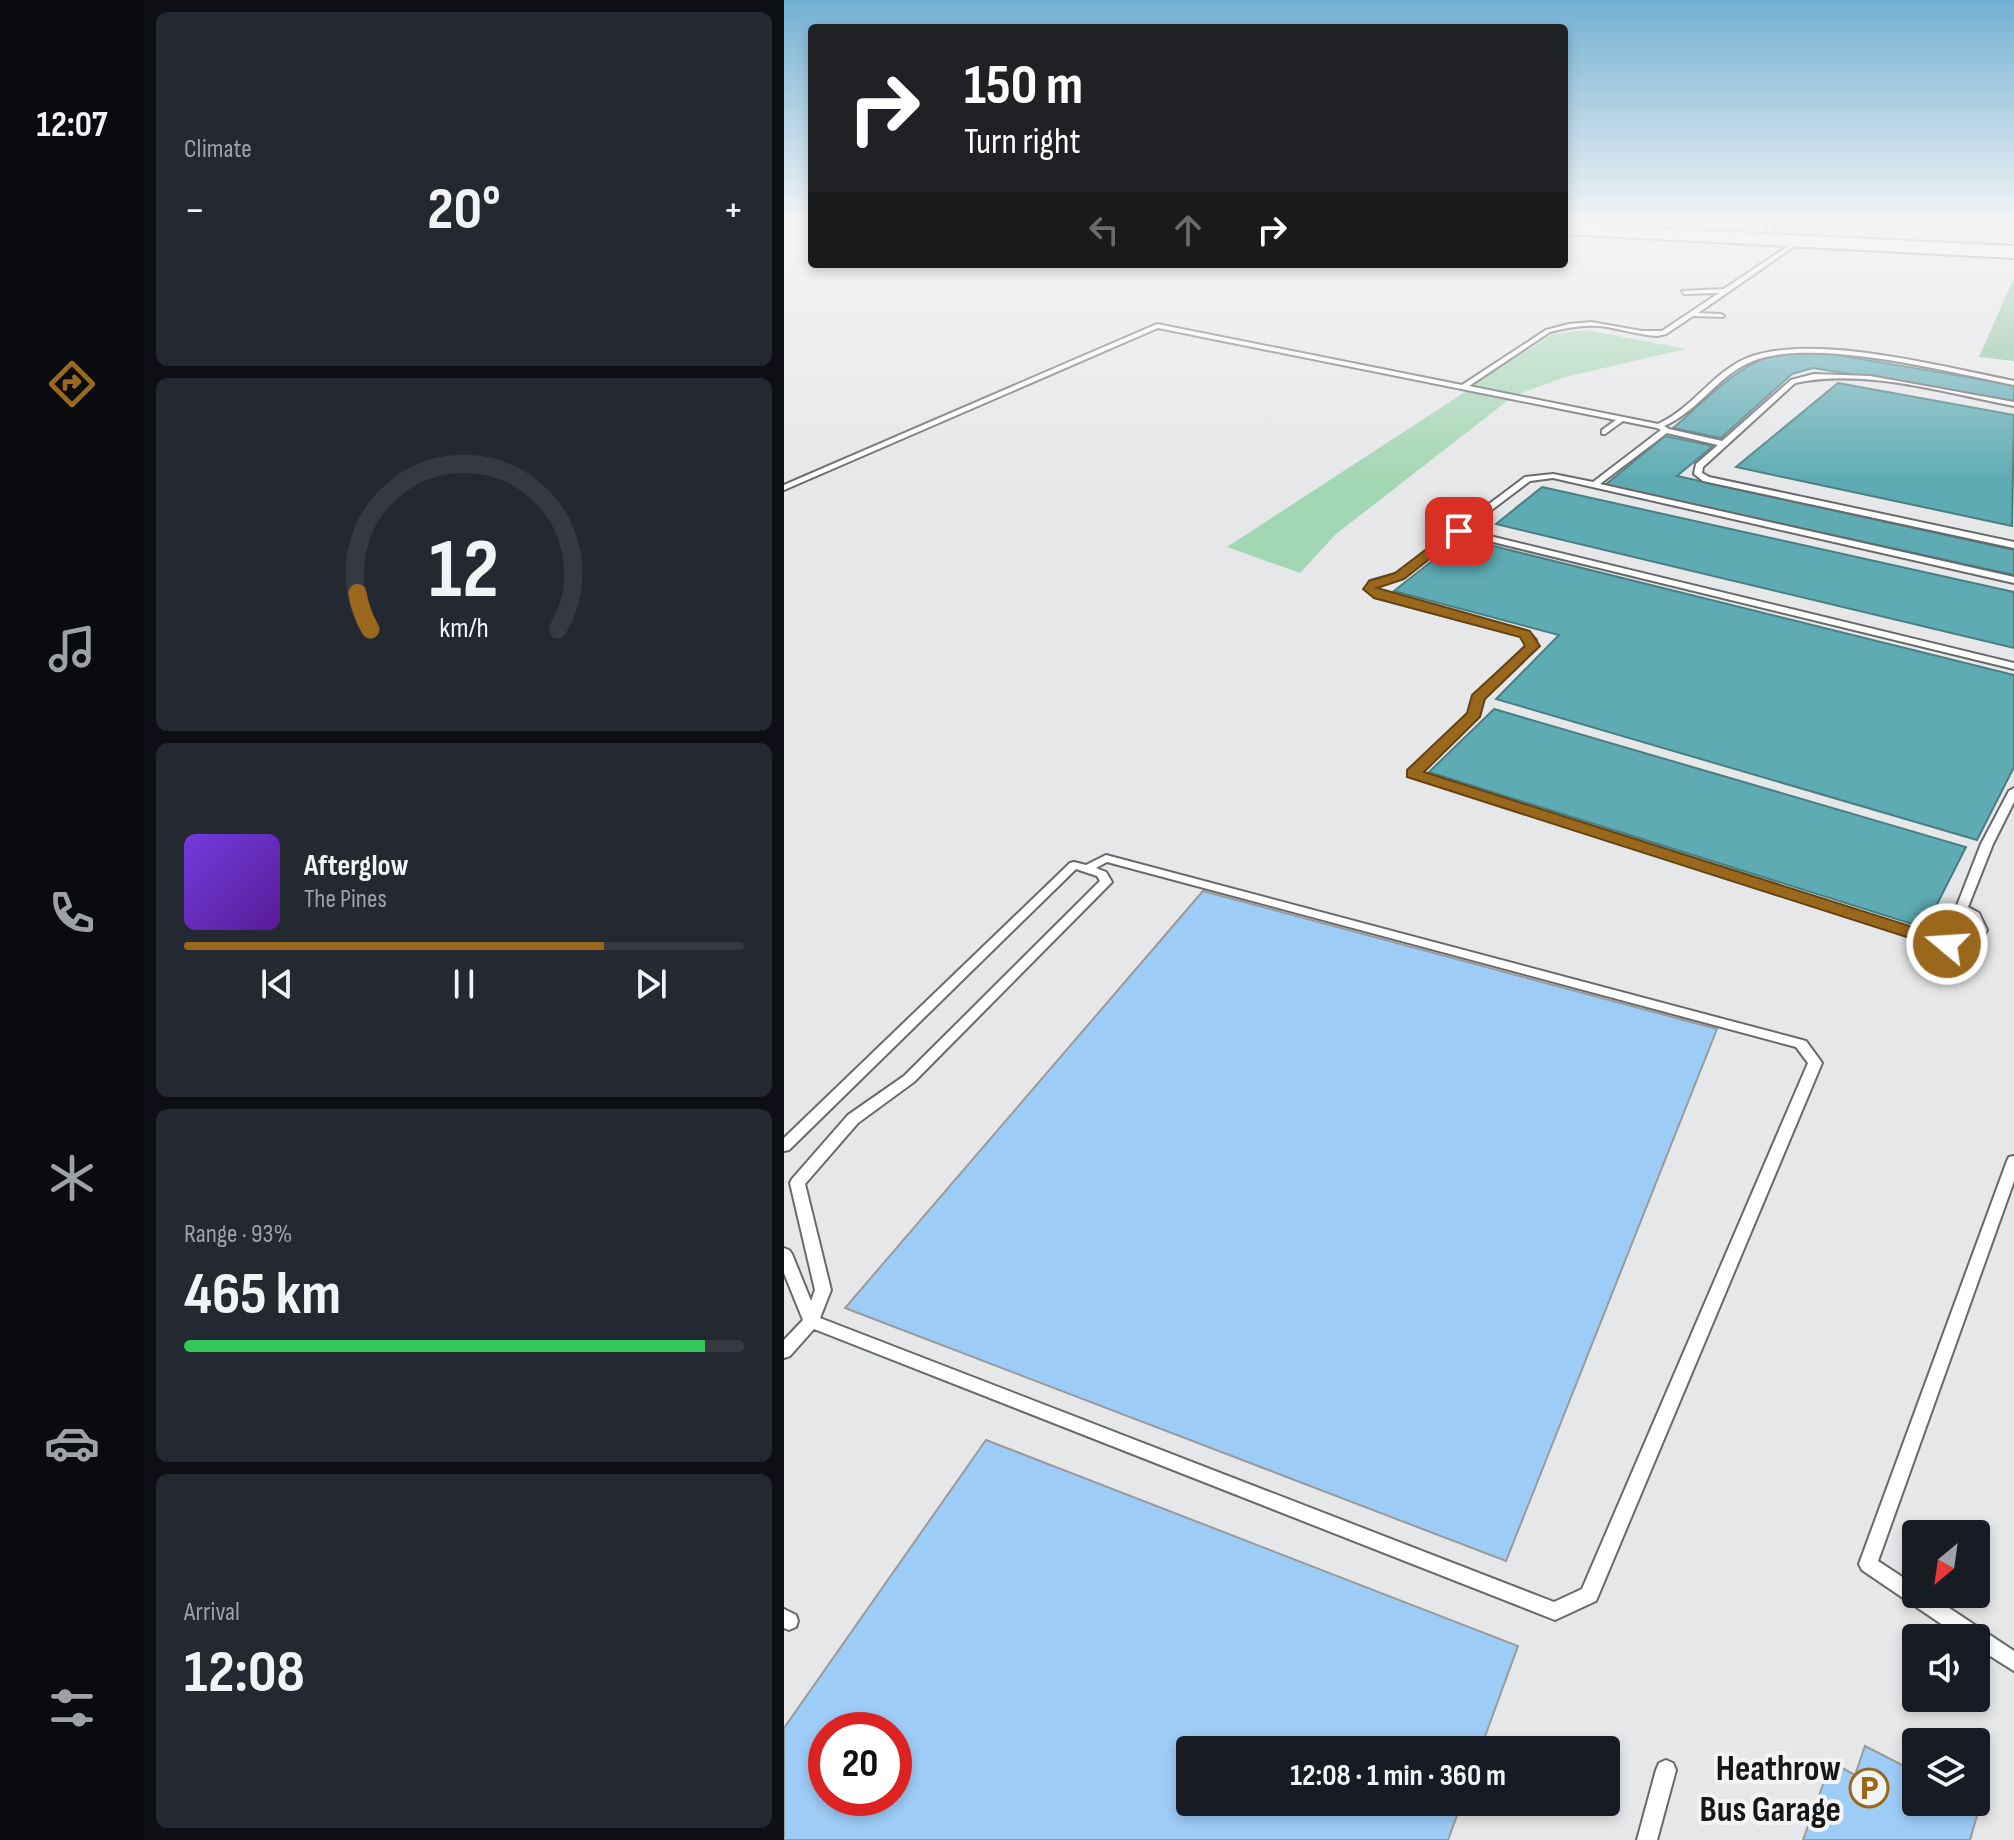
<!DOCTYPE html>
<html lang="en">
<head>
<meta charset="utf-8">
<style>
  body { margin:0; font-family:"Sofia Sans Condensed",sans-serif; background:#242831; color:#f1f3f6; height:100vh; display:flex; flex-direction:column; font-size:30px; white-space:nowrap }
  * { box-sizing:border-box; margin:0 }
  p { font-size:26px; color:#9ea1a6 }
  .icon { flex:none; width:44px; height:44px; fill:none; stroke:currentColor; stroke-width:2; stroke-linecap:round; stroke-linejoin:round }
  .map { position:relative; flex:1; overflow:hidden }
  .drawer { display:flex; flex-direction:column; gap:12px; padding:12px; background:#0d0f14; width:640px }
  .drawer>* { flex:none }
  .top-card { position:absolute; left:24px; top:24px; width:760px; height:244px; border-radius:8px; box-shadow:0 4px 12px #0003; background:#202124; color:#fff; overflow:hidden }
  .needle { width:52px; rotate:209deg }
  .fabs { position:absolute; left:1118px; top:1520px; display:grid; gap:16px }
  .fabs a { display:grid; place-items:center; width:88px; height:88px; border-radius:8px; background:#171b24; box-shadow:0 4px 12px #0003; font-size:40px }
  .speed { position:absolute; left:24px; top:1712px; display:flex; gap:16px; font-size:40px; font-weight:700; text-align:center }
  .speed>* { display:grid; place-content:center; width:104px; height:104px; border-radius:50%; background:#171b24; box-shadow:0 4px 12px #0003; line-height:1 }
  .speed .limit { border:12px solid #d22; background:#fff; color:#111 }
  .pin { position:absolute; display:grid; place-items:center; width:68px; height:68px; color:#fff; margin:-34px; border-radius:16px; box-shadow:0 4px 12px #0006 }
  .me { position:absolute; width:88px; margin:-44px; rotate:288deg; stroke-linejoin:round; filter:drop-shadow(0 0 6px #0008) }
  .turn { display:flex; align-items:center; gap:28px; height:168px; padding:0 24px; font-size:36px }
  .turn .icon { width:104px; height:104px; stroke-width:2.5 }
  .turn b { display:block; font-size:56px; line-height:68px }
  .lanes { display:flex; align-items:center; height:76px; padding:0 24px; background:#0003; justify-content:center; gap:40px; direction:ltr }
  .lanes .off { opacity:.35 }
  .big { font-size:60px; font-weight:700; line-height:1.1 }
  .drawer .tile { flex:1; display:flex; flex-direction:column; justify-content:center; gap:12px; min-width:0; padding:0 28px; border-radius:12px; background:#242831 }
  .drawer .dial { align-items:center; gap:0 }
  .dial svg { height:208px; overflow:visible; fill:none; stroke:#363941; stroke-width:7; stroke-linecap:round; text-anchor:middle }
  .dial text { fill:#f1f3f6; stroke:none }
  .song { display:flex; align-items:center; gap:24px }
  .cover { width:96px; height:96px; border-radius:12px; background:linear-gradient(135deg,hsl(260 70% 55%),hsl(270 70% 35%)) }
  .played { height:8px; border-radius:4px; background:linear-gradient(90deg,#9a681c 75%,#363941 75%) }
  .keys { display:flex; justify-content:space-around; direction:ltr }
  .heat { display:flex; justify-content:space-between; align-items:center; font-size:44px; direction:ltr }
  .charge { height:12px; border-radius:6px; background:linear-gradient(90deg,#34c759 93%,#363941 0) }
  .trip { position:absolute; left:392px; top:1736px; width:444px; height:80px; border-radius:8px; background:#171b24; box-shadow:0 4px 12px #0003; font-weight:700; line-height:80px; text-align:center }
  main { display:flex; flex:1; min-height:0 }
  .dock { display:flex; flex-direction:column; width:144px; justify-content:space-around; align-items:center; background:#090b0e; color:#9ea1a6 }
  .dock .icon { width:56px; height:56px }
  .dock .active { color:#9a681c }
  .dock b { font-size:36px; color:#f1f3f6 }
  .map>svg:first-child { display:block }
</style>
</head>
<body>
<main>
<nav class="dock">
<b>12:07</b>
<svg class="icon active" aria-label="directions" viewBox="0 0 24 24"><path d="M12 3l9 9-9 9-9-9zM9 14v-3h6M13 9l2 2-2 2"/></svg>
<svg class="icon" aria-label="music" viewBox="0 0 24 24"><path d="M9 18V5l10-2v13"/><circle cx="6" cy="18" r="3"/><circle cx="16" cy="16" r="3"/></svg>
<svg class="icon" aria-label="phone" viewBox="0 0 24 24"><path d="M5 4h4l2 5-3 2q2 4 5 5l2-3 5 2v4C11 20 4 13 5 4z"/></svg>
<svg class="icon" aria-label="climate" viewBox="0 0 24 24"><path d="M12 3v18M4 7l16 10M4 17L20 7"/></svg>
<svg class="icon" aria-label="car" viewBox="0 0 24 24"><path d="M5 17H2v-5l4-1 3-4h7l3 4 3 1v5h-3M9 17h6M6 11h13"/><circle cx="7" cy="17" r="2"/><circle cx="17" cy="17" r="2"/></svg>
<svg class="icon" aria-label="filters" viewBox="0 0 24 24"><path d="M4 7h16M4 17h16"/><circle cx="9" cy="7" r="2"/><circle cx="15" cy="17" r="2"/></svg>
</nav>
<section class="drawer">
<div class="tile"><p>Climate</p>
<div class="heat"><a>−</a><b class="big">20°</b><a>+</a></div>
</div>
<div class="tile dial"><svg viewBox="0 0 100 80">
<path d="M14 69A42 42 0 1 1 86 69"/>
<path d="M14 69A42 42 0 0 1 9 55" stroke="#9a681c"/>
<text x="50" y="56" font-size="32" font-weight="700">12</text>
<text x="50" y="72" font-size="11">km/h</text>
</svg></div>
<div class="tile">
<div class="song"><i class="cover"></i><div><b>Afterglow</b><p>The Pines</p></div></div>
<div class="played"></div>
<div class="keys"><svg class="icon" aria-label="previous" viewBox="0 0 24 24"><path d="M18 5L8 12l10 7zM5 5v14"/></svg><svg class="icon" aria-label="pause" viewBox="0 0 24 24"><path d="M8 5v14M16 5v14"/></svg><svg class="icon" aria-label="next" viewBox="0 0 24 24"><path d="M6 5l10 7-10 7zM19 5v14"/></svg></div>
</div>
<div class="tile"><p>Range · 93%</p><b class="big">465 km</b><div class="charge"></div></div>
<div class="tile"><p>Arrival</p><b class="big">12:08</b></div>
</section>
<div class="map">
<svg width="1230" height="1840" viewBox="0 0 1230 1840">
  <rect width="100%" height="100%" fill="#e6e7e8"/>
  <path fill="#a3d6b3" d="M803,330l99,19 -121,28 -49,18 -45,-9 82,-52z
    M684,390l43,8 -175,136 -36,39 -73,-26z"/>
  <path fill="#8ac09c" d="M1230,278v83l-35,-4z"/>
  <path fill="#5eabb3" stroke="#497f84" stroke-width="2" d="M1035,352l195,33v16l-201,-33 -21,6 -71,64 -48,-10c25,-21 60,-58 90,-69 18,-7 38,-6 56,-7z
    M1054,383l176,32 -2,111 -276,-59z
    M881,436l48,10 -36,30 337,74v25l-409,-90z
    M758,487l472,105v56l-518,-124z
    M677,538l553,137v92l-37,73 -481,-141 63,-64 -165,-44z
    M710,709l472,138 -41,81 -496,-156z"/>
  <path fill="#9dccf6" stroke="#999a9b" stroke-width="2" fill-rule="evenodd" d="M419,891l514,138 -211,532 -661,-253z
    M202,1440l532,206 -38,104h-290v52h272l-14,38h-664v-112zM42,1730h68v68h-68z
    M1081,1746l51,26v30h65l-11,38h-167l28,-78 24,13z"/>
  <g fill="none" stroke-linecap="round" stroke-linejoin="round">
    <defs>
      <path id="service" d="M984,224h6l-1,10 -5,-1z
        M1016,238l2,3 -104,72 23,1 3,2 -1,1 -30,-1 -27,18 -9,2c-17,-1 -33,-6 -50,-9 -19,-3 -38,0 -57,5l-81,54 189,38c35,-16 55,-52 89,-66 64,-26 198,9 267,23v4c-67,-13 -198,-48 -261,-24 -34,13 -54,50 -89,65l5,3 53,12 69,-61 23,-6 56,2 144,26v4c-69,-13 -149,-38 -219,-23l-92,84 -1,6 7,4 305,65v6l-311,-67 -9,-7 2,-10 22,-19 -51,-12 -67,51 414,93v6l-461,-105 -23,3 -65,49 549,133v6l-554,-135 -58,44 -25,7 -2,3 6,5 147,39 8,8 -1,8 -52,51 -5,17 -58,56 528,168c15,2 19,4 27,-10l-5,-12 -14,-10 25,-64 28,-53 5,-3v14l-21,42 -25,63 11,6 8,17c-12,22 -21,21 -44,17l-534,-172 -1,-2 61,-60 6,-17 52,-51 -1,-4 -4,-5 -147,-39 -9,-8 4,-8 26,-7 129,-97 28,-3 40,8 68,-52 -4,-2 -34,-7 -18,13h-3v-4l14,-10 -458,-92 -374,162v-5l373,-161 305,61 84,-55 23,-6 22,-2 51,9h20l57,-38 -35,1 -2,-3 42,-2z
        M322,855l700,186 14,19 2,3 -226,538 -41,19 -741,-291 -24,27 -6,2v-18l19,-20 -19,-47v-25l5,2 3,4 19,47 4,-11 -25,-107 2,-4 56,-64 56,-39 196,-195 -3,-5 -21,-7 -287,281 -5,1v-13l286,-275 4,-1 12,3zM323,862l689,185 12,16 -226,526 -28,13 -734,-284 11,-28 -26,-106 53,-61 56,-41 196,-198 2,-2 -6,-10 -10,-4z
        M1230,1156v25l-136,380 38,25v8h12l86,57v20l-38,-24v-9h-14l-100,-68 -3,-6 148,-403 2,-4z
        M0,1609l12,6 2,6 -2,6 -7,3 -5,-2z
        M882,1760l7,3 3,7 -19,70h-20l19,-70 3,-7z"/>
      <path id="trunk" d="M780,224l450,22v12l-450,-24z"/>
    </defs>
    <use href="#service" stroke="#68696a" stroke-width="4"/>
    <use href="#trunk" stroke="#68696a" stroke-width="4"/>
    <use href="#service" fill="#fff" fill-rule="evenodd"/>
    <use href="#trunk" fill="#fff" fill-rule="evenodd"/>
  </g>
  <linearGradient id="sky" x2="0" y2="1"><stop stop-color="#71b0d3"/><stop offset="0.46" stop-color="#f4f4f5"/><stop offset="1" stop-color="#f4f4f5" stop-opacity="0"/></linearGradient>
  <rect width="1230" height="482" fill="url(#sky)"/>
  <path fill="#9a681c" stroke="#644412" stroke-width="2" d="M670,528l11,3 -61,48 -27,9 153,43 10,15 -55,53 -5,18 -56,55 530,168 3,4 -3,4h-13l-534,-171v-7l60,-57 5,-18 53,-49 -5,-9 -146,-39 -11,-9 6,-8 26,-8z"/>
  <defs>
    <symbol id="parking-ring" viewBox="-11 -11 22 22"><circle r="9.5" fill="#f3f4f5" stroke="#9a681c" stroke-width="1.5"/><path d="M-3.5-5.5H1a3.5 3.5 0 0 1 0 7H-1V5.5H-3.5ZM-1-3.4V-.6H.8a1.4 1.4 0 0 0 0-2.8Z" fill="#9a681c"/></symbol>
  </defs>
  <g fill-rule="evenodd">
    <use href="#parking-ring" x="1063" y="1766" width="44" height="44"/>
  </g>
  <g text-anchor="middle" stroke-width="8" stroke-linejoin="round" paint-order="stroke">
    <g font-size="36" font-weight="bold" fill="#171718" stroke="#f3f4f5" text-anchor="end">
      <text x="1057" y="1780">Heathrow<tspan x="1057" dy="41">Bus Garage</tspan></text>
    </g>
  </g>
</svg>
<div class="fabs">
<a><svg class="needle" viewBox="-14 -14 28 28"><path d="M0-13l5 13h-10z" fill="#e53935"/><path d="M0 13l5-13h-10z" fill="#9ea1a6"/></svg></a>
<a><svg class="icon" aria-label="sound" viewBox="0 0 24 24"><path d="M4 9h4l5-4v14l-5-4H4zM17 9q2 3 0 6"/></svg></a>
<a><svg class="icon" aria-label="layers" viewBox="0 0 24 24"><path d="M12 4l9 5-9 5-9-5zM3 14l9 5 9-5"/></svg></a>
</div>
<div class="speed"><div class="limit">20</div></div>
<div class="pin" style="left:675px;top:531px;background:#d93025"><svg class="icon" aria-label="arrive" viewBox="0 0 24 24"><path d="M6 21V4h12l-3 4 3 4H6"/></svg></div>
<svg class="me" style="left:1163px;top:944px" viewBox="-20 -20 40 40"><circle r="17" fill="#9a681c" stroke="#fff" stroke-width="3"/><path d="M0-11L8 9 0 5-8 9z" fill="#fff"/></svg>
<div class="trip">12:08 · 1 min · 360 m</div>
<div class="top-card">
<div class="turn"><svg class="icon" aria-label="right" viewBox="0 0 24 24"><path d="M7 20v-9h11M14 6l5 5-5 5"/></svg><div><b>150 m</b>Turn right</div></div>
<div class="lanes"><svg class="icon off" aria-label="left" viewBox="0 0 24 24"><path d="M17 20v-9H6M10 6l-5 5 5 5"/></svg><svg class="icon off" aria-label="ahead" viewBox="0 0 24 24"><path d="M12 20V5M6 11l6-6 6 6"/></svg><svg class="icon" aria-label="right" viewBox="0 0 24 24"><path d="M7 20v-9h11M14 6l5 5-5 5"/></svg></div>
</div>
</div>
</main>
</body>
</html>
